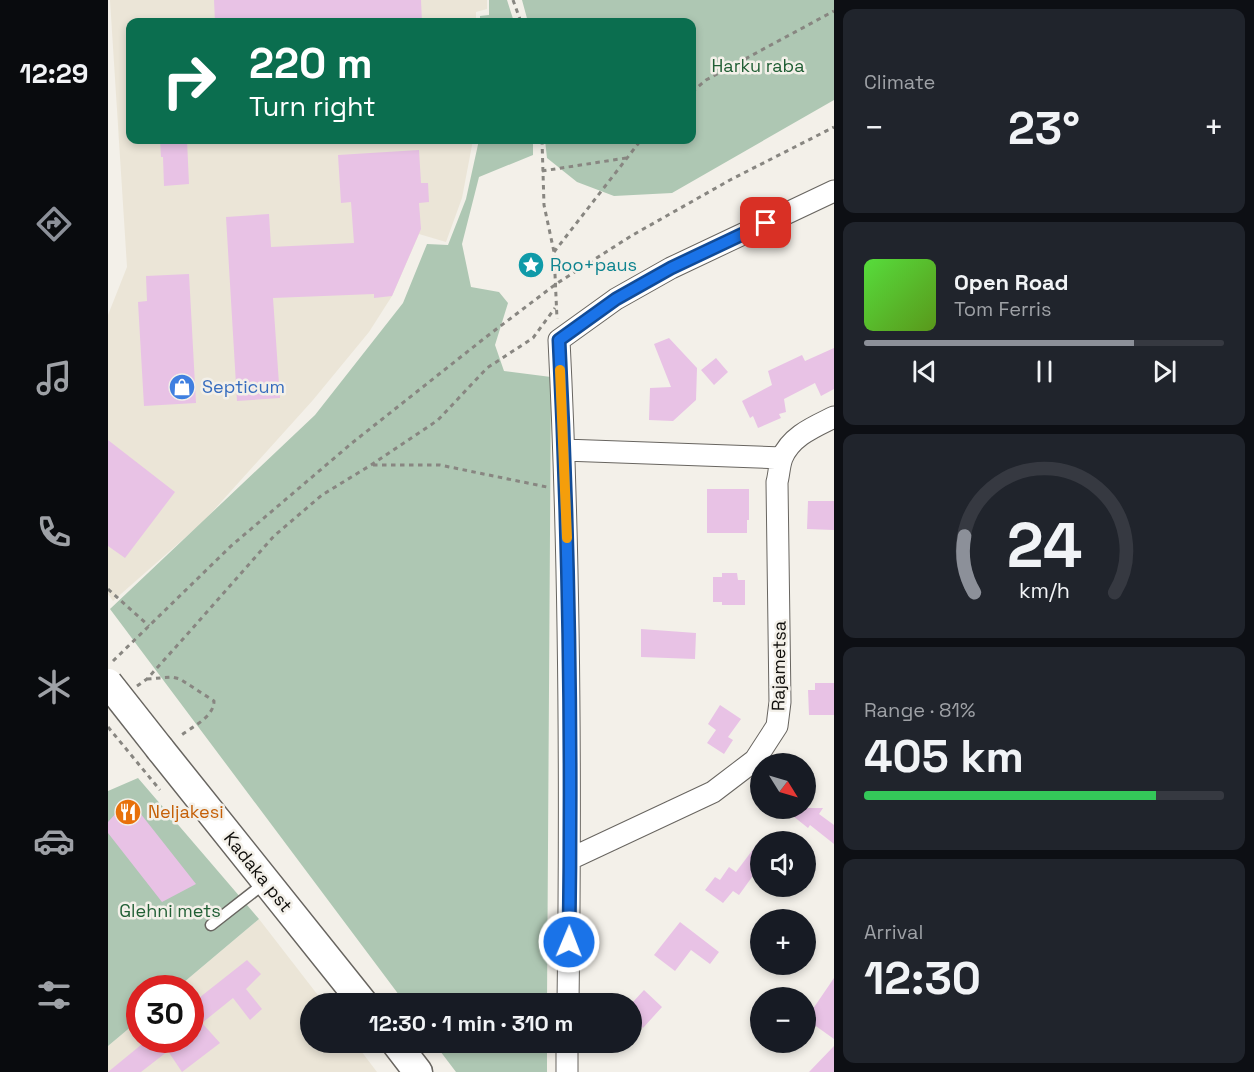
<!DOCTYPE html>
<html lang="en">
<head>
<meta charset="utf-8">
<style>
  body { margin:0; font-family:"Space Grotesk",sans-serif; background:#20242c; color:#f1f3f6; height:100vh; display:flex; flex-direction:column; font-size:22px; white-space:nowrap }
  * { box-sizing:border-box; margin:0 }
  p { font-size:20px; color:#9ea1a6 }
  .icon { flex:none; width:33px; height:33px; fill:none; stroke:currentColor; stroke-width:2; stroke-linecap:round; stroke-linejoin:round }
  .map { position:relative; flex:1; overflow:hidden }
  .drawer { display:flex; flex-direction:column; gap:9px; padding:9px; background:#0d0f14; width:420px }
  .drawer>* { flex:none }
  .guide { position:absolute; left:18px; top:18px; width:570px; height:126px; border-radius:12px; box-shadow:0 3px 9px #0003; background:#0b6e4f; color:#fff; overflow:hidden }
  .needle { width:39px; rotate:127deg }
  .buttons { position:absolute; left:642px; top:753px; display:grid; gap:12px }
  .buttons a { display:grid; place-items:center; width:66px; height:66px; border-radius:50%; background:#171b24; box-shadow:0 3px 9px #0003; font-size:30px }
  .speed { position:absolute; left:18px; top:975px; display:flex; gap:12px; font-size:30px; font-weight:700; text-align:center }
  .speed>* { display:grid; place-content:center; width:78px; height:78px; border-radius:50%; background:#171b24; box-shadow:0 3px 9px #0003; line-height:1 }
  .speed .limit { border:9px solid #d22; background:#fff; color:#111 }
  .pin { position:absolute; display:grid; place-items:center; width:51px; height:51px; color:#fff; margin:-26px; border-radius:12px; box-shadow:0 3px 9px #0006 }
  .me { position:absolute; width:66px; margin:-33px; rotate:1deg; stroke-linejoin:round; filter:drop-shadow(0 0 4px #0008) }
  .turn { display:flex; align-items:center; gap:21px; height:126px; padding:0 24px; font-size:27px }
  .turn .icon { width:78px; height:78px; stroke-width:2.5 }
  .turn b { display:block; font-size:42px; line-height:51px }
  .big { font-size:45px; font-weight:700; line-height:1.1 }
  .drawer .widget { flex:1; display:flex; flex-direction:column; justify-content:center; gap:9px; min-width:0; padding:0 21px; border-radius:12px; background:#20242c }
  .drawer .dial { align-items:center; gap:0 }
  .dial svg { height:156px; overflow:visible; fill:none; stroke:#363941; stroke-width:7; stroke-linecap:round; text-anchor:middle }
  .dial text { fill:#f1f3f6; stroke:none }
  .song { display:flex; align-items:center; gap:18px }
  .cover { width:72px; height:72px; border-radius:9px; background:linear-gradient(135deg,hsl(110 70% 55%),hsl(90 70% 35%)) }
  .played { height:6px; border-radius:3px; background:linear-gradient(90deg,#8c9099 75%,#363941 75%) }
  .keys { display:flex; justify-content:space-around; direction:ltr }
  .heat { display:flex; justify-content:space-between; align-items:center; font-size:33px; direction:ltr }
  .charge { height:9px; border-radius:4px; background:linear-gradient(90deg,#34c759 81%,#363941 0) }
  .trip { position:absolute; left:192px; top:993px; width:342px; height:60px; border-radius:30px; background:#171b24; box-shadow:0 3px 9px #0003; font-weight:700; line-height:60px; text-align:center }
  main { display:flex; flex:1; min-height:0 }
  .tabs { display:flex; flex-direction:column; width:108px; justify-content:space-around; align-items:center; background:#090b0e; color:#9ea1a6 }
  .tabs .icon { width:42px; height:42px }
  .tabs .on { color:#8c9099 }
  .tabs b { font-size:27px; color:#f1f3f6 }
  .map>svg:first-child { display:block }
</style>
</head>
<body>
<main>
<nav class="tabs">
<b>12:29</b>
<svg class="icon on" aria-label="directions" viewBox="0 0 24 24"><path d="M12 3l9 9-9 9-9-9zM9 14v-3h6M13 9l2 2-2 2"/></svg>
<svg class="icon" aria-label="music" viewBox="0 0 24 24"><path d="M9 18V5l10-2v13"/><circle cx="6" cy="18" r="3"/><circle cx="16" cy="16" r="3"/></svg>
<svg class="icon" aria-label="phone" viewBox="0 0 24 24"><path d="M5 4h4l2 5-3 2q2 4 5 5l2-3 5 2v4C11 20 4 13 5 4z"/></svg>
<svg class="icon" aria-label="climate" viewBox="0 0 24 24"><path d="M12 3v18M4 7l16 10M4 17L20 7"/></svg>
<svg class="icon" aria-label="car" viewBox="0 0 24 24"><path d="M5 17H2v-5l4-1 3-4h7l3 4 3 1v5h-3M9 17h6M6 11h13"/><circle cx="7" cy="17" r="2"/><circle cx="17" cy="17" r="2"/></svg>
<svg class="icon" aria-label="filters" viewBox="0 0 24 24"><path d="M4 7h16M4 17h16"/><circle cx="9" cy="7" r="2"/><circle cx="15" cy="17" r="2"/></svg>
</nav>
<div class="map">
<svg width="726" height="1072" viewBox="0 0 726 1072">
  <rect width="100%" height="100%" fill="#f3f0e9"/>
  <path fill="#ebe5d7" d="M2,0h377v9l-11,3v10h-346v118h343l-11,58 -16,44 -27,-8 -27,62 -23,36 -56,68 -109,121 -91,80 -5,-7v-279l19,-48z
    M151,919l65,84 -14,1v38l45,1 22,29h-269v-26l31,-26 1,20h50v-52h-13z"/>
  <path fill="#aec7b3" d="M381,0h18l7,22h-34v-6l9,-1z
    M414,0h312v100l-162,93 -58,3 -37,-14 -30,-24 -2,-18h147v-118h-164z
    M371,140h54v15l-54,22 -17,67 9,43 28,5 9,11 -13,42 9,26 47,6 -4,626h-142l-295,-394 205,-194 88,-112 24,-59 21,1 18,-46z
    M30,778l121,141 -82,69h-37l-1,32 -31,26v-255z
    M326,1043h113v29h-91z"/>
  <path fill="#e8c2e5" d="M106,0h207l1,22h-207z
    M52,140h27l2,44 -25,2 -1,-29h-2z
    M311,150l2,33h7l1,19 -10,1 2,26 -29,67 -18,2v-4l-101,4 7,100 -43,3 -11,-184 43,-3 2,33 83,-4 -3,-41 -10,1 -3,-48z
    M81,274l7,129 -52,3 -6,-104 9,-1 -1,-25z
    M561,338l28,30 -1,32 -23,21 -24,-1 1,-32 21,-1 -17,-43z
    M726,348v41l-13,7 -6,-13 -31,16 2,13 -7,2 2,4 -23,10 -5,-12 -3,2 -8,-17 30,-16 -4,-14 34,-16 3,6z
    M608,358l12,14 -14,13 -13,-15z
    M0,440l67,52 -50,66 -17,-12z
    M599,489h42v31h-2v13h-40z
    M700,501h26v29l-27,-1z
    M614,573h15l1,7h7v25h-23v-3h-9v-25h9z
    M533,629l55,4 -1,26 -54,-2z
    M707,683h19v32h-25l-1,-25h7z
    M612,705l21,14 -13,18 5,3 -9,14 -17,-11 9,-13 -8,-6z
    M21,799l67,85 -34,18 -54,-69v-11z
    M675,808h40l-4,6 15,11v19l-24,-19 -2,3z
    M652,840v26l-21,29 -6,-4 -10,12 -18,-13 10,-13 5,3 9,-13 7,5z
    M572,922l39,30 -9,12 -19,-14 -16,21 -21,-16z
    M139,960l14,14 -15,15 16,20 -12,11 -17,-22 -31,25 18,20 -38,29 -14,-21 -27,21h-33l39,-32h43v-35z
    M726,978v61l-28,-20z
    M536,990l18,17 -19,21 -11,-10v-15z
    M726,1046v26h-25z"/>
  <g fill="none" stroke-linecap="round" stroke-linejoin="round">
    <defs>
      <path id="service" d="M103,925l55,-43"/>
      <path id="minor" d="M456,450l218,8
        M462,859l143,-67 42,-32 22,-34 3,-24 -3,-220c2,-7 2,-16 5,-24 9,-22 32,-31 52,-41
        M460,1004c3,-222 2,-443 -9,-664l57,-41 55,-31 163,-77
        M459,1072v-30"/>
      <path id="secondary" d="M52,749l204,255
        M287,1042l23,30"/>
    </defs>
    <use href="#service" stroke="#686560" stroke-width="13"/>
    <use href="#minor" stroke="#686560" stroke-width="23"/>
    <use href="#secondary" stroke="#686560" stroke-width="31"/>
    <path stroke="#888681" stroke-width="3" stroke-dasharray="4.5 4.5" stroke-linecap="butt" d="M405,0l8,22
      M584,92l14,-12 128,-69
      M434,140l2,65 10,47 3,67
      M434,171l84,-13
      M446,252l87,-112
      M265,465h67l107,22
      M0,589l41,37
      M5,661l118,-115 121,-103 134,-106 70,-53 75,-48 99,-56 104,-53
      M39,679l25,-2 8,2 34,22c0,16 -22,26 -34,35
      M29,686l10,-7 36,-40 91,-103 48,-41 49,-30 67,-45 49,-52 46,-30 22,-30
      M0,727l52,63"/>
    <use href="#service" stroke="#fff" stroke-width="10"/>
    <use href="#minor" stroke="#fff" stroke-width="21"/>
    <use href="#secondary" stroke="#fff" stroke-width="28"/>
    <defs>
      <path id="secondary-bridge" d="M0,683l52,66"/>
    </defs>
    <use href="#secondary-bridge" stroke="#686560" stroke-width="31" stroke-linecap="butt"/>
    <use href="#secondary-bridge" stroke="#fff" stroke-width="28"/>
  </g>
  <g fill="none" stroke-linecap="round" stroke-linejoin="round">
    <defs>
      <path id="route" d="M461,942c3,-201 0,-402 -10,-602l57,-41 55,-31 95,-45"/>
    </defs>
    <use href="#route" stroke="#114b97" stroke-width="15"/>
    <use href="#route" stroke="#1a73e8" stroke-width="10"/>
    <path stroke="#f59e0b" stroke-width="10" d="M452,370l7,168"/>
  </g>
  <defs>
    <symbol id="sight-disc" viewBox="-11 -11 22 22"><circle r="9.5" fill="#0f9aa8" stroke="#f3f0e9"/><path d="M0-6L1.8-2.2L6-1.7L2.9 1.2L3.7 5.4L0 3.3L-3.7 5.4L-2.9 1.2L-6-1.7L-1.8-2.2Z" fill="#fff"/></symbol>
    <symbol id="shop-disc" viewBox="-11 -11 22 22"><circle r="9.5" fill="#3f7fe0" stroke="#f3f0e9"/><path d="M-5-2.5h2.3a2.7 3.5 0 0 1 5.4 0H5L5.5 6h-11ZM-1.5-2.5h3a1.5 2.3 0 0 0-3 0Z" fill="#fff"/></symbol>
    <symbol id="restaurant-disc" viewBox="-11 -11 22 22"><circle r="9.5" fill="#e8710a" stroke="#f3f0e9"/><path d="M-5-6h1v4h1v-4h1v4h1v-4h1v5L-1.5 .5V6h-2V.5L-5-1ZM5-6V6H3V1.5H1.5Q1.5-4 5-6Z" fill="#fff"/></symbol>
  </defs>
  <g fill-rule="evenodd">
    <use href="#sight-disc" x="408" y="250" width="30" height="30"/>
    <use href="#shop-disc" x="59" y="372" width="30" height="30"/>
    <use href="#restaurant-disc" x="5" y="797" width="30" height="30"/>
  </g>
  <g text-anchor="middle" stroke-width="5" stroke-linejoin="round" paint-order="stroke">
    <g font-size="18" fill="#215f35" stroke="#f3f0e9">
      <text x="650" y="72">Harku raba</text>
      <text x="62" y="917">Glehni mets</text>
    </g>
    <g font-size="18" fill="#0d838f" stroke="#f3f0e9" text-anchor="start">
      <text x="442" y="271">Roo+paus</text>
    </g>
    <g font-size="18" fill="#366cbe" stroke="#f3f0e9" text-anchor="start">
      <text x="94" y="393">Septicum</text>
    </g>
    <g font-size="18" fill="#0f0e0b" stroke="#f3f0e9">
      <text transform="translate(671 666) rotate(-89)" y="6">Rajametsa</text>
      <text transform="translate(150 872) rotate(51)" y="6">Kadaka pst</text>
    </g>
    <g font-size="18" fill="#c56008" stroke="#f3f0e9" text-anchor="start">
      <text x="40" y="818">Neljakesi</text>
    </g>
  </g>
</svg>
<div class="buttons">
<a><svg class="needle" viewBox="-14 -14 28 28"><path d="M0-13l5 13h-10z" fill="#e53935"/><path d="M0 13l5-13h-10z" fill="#9ea1a6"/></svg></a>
<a><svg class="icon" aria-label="sound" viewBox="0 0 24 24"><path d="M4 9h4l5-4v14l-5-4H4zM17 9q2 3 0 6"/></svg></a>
<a>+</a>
<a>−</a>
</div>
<div class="speed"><div class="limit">30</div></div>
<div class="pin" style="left:658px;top:223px;background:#d93025"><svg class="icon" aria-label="arrive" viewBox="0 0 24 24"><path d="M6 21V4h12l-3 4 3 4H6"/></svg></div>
<svg class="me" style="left:461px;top:942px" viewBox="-20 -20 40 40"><circle r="17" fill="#1a73e8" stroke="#fff" stroke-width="3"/><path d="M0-11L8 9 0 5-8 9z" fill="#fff"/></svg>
<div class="trip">12:30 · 1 min · 310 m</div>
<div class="guide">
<div class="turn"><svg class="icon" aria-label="right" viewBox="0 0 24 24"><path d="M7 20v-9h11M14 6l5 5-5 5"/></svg><div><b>220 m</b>Turn right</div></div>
</div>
</div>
<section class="drawer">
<div class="widget"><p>Climate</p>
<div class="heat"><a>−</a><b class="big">23°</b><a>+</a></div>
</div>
<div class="widget">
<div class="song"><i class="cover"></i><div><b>Open Road</b><p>Tom Ferris</p></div></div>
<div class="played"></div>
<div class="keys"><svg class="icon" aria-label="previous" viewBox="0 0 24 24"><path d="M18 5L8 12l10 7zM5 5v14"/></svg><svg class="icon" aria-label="pause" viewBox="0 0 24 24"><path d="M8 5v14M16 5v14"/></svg><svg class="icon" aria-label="next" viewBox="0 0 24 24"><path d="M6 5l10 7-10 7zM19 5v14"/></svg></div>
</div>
<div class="widget dial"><svg viewBox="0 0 100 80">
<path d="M14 69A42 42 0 1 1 86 69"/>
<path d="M14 69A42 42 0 0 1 9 40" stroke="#8c9099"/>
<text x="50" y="56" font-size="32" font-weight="700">24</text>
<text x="50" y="72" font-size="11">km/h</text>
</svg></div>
<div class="widget"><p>Range · 81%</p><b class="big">405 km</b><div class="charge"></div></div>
<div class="widget"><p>Arrival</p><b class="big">12:30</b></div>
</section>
</main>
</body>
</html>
